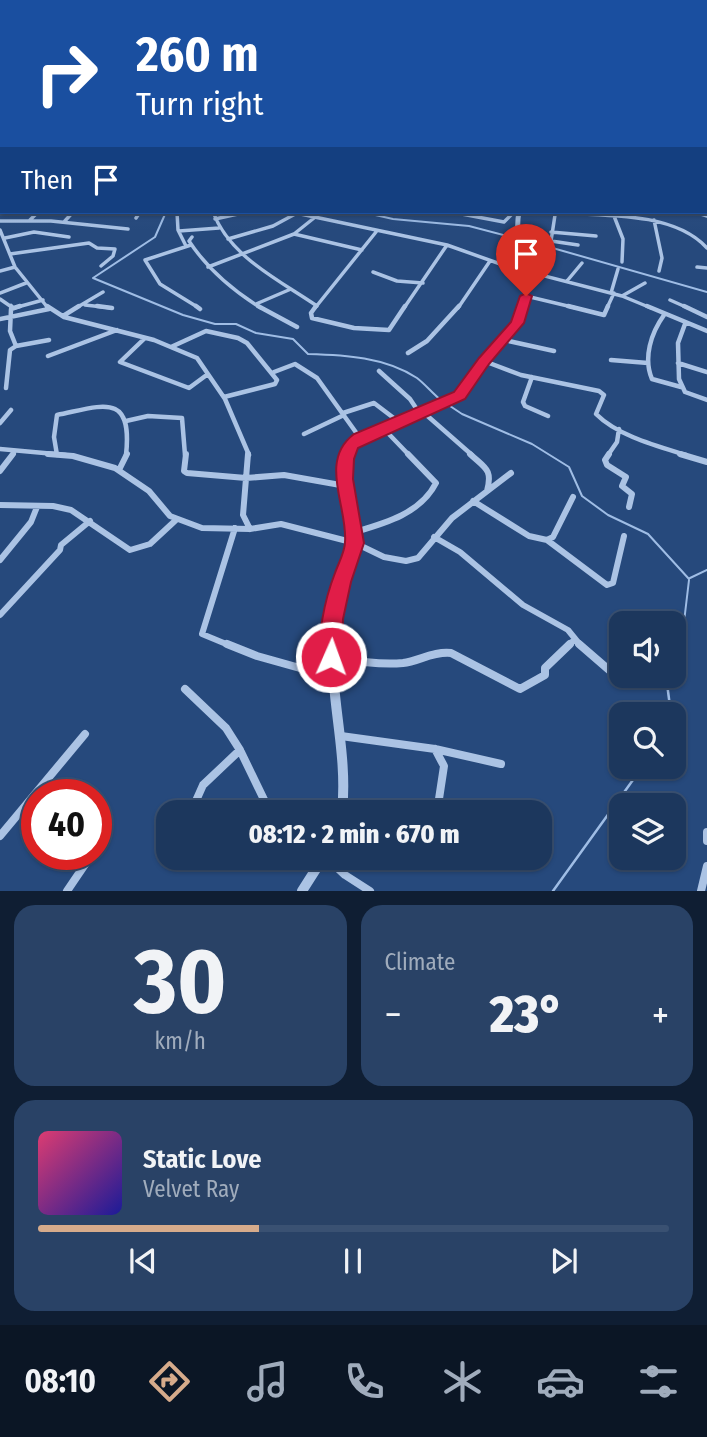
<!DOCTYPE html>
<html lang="en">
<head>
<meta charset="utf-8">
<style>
  body { margin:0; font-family:"Fira Sans Condensed",sans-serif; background:#294266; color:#f1f3f6; height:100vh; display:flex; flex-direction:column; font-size:26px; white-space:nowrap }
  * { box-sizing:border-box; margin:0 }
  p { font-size:23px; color:#a0acbc }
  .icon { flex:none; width:38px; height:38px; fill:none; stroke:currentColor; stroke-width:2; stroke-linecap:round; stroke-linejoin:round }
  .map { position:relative; height:891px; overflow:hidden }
  .side { display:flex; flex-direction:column; gap:14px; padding:14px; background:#0f1e33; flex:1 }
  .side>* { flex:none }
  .banner { position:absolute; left:0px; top:0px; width:707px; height:214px; box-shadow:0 2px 5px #0004,0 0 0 2px #3a5172; background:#1a4fa0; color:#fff; overflow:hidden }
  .fabs { position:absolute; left:609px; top:611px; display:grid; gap:14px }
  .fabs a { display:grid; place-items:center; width:77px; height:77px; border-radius:14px; background:#1c375d; box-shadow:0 2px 5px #0004,0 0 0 2px #3a5172; font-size:35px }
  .speed { position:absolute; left:21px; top:779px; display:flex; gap:14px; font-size:35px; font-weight:700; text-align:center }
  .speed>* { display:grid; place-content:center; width:91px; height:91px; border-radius:50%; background:#1c375d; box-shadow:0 2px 5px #0004,0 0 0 2px #3a5172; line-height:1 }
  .speed .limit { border:10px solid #d22; background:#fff; color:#111 }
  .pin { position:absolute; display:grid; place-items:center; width:60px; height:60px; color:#fff; margin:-72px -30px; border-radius:50% 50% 50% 0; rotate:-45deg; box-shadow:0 0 7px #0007 }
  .pin .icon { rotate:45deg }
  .me { position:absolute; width:77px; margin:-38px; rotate:2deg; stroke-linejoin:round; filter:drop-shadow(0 0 5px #0008) }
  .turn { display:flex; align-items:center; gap:24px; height:147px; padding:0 21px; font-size:32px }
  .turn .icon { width:91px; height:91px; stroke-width:2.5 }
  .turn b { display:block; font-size:49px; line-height:60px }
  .then { display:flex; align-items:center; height:66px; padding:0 21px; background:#0003; gap:14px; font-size:26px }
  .big { font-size:52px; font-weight:800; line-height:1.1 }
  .side .tile { flex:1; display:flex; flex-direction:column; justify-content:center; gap:10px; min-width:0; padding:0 24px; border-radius:21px; background:#294266 }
  .side .dial { align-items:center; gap:0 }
  .dial b { font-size:91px; line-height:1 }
  .song { display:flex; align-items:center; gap:21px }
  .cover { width:84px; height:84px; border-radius:10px; background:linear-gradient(135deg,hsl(340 70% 55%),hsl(240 70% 35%)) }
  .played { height:7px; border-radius:4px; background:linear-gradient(90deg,#d6ab8b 35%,#3a5172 35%) }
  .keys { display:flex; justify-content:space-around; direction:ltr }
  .heat { display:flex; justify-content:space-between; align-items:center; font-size:38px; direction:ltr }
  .side .tiles { flex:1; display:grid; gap:14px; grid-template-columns:1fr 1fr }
  .tile:last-child { grid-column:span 2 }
  .trip { position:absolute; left:156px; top:800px; width:396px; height:70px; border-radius:21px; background:#1c375d; box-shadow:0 2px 5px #0004,0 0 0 2px #3a5172; font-weight:800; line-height:70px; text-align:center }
  .tab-bar { display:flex; height:112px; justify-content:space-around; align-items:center; background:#0b1625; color:#a0acbc }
  .tab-bar .icon { width:49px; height:49px }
  .tab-bar .active { color:#d6ab8b }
  .tab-bar b { font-size:32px; color:#f1f3f6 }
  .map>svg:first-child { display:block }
</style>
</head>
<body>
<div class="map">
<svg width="707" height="891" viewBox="0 0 707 891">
  <rect width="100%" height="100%" fill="#26497c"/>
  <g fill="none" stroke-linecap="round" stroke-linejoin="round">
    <path stroke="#9fbde5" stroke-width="2" d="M166,212l-11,25 -62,41 90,37 32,9h21l20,9 37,6 15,15c37,1 77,3 109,24 9,7 16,16 25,23
      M362,212l31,7 76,7 46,12
      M521,239l186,53
      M447,404l15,10 70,30 37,23 13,29 26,19 40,19 41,45
      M690,578l17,-8
      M674,645l10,-23 5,-42"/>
    <path stroke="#9fbde5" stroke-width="2.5" d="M666,676l5,38
      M553,891l90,-125"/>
    <path stroke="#abc3e4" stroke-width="2.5" d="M705,107l2,-2
      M0,167v5
      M705,187l2,-2"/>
    <path stroke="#abc3e4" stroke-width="3.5" d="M177,212l1,18 8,16
      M213,212c17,45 66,68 104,94
      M291,212l156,33 59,21 116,30 29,12
      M451,212l53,10 10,-10
      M535,212c52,5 135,-5 172,36
      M695,212l12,4
      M555,215l-4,26 27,4
      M614,216l9,23 -1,23
      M136,218l4,-6
      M215,219l32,-7
      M30,220l8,-8
      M654,220l8,38 -3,13
      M0,221h51l77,8
      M64,222l9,-10
      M0,230l15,37 33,41
      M179,231l40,-3
      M551,232l45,4
      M294,234l68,16
      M192,237l-3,4c19,29 43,49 72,67
      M5,238l29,-6 35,5
      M228,239l45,-13 24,-13
      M191,245l-46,15 15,24 39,24
      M10,254l79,-11 8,5 18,1 -2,7 -12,10
      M208,267l86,-33 20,-16
      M697,267l10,1
      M0,271l15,-4
      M373,272l24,9 26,2
      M567,281l15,-18
      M0,293l26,-10
      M611,293l7,-24
      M526,296l50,12
      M622,296l23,-13
      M0,299l13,9
      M670,300l18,8
      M256,304l35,-15
      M85,305l27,3
      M14,308l29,-8
      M76,308l27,-16
      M315,308l61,-76
      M404,308l43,-63
      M458,308l32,-47
      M607,308l7,-15"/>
    <path stroke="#abc3e4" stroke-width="4.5" d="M11,306l2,2
      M47,306l17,11 90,23 43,18 28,41 24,56
      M97,306l15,2
      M196,306l4,3
      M258,306l39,21
      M316,306l-5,7 1,5 42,10 35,2 16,-24
      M568,306l36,9 4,-9
      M647,306l60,25
      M684,306l23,11
      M664,315c-13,18 -21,43 -12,64l29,8
      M63,316l16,-10
      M0,319l49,-10
      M685,324l-7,19 1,36 6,13 22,8
      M145,338l-25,24 69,26 19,-14
      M504,340l50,11
      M16,346l-6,-15 1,-22 9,-3
      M171,347l35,-16 32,7 9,5 30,37 -2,4 -51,13
      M408,353l19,-12 32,-35
      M48,356l69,-26
      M611,360l37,3
      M484,361l37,14 78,16 5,4 -8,19c22,22 61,32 90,41
      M678,363l29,9
      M379,371l31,28 10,15
      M274,372l21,-8 22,14 43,60
      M532,377l-9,25 2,4 23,10
      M6,388l4,-38 6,-4 33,-6
      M423,412l49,43
      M343,413l31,-10 25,19
      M126,421l22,-5 34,2 3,37
      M0,423l11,-13
      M384,429l25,26
      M304,434l40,-19
      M0,449l66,6
      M12,455l3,-4
      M57,455l-3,-18 3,-22c45,-9 76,-24 69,40
      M608,455l9,-13 2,-13"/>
    <path stroke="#abc3e4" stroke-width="6" d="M48,454l25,2 42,12 34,23 21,25 32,12 48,1 31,-5 74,19 29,14 22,4 12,-3 34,-40 59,-45
      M186,454l-2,17 3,2 59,5 38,-3 62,11
      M248,454l-5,61 7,14
      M470,454c15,14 23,15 17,37
      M609,454l-4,6 2,5 19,12 -4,9 10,8 -3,13
      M680,454l27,8
      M119,470l8,-16
      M0,471l13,-17
      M473,501l56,35 18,4 60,45 6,-2 11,-47
      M0,505l53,1 18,4 59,40 20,-6 27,-25
      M355,532c31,-9 66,-19 81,-49l-28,-29
      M434,537l26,15 63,53 45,25 13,16
      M547,540l6,-3 20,-40
      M0,560l31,-38 6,-15
      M0,615l60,-65 1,-5 29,-24
      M231,646l-29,-12 33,-106
      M568,646l6,-6"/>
    <path stroke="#abc3e4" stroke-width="8" d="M227,644l30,12 75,21
      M579,644l37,32
      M331,657c24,4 48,8 72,6 16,-2 31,-12 48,-10l69,36 25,-14v-7l25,-24
      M185,689l41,39 14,22 30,62
      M341,736l94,13 66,15
      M435,749l9,17 -7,46
      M344,800l13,12
      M191,812l12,-27 37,-35
      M368,812l5,-8 24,1 11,7
      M707,832v9
      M0,836l85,-102
      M222,858h16
      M327,858l18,17 25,16
      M67,891l21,-31
      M701,891l6,-25"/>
    <path stroke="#abc3e4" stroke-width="5" d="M519,212c-7,36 17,55 3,96"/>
    <path stroke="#abc3e4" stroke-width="6" d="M347,455l3,-8 10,-9 100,-43 24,-34 33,-38 6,-17"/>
    <path stroke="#abc3e4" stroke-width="8" d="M332,646l5,-45 18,-63 -10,-53 -1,-14 3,-17"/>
    <path stroke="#abc3e4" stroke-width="10" d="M332,644c-1,57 16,111 10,168
      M302,891l21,-33"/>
  </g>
  <linearGradient id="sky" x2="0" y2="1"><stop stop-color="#152844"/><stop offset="0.46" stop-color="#415f8e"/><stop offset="1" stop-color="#415f8e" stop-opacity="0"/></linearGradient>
  <rect width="707" height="230" fill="url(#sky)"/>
  <path fill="#e11d48" stroke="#92132f" stroke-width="2" d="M526,293l6,3 -8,27 -35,41 -24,35 -107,49 -4,11 -1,20 11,64 -13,39 -8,37 -1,38 -3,7 -8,3 -7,-3c-10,-22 2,-68 11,-91 3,-9 10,-21 10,-31 3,-35 -27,-81 9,-108l100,-42 25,-34 32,-36 9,-26z"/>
</svg>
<div class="fabs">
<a><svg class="icon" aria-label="sound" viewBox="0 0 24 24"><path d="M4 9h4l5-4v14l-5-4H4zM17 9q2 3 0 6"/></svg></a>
<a><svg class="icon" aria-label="search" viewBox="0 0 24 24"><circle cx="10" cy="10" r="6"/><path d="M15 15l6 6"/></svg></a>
<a><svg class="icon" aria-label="layers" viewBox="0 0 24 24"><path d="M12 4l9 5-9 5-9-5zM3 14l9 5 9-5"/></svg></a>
</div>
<div class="speed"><div class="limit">40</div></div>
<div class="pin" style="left:526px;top:296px;background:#d93025"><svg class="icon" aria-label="arrive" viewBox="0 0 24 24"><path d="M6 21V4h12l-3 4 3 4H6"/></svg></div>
<svg class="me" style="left:331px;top:657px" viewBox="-20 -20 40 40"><circle r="17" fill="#e11d48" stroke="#fff" stroke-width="3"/><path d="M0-11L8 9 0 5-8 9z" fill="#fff"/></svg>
<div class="trip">08:12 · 2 min · 670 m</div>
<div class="banner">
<div class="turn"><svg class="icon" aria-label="right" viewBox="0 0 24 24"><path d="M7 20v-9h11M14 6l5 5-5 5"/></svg><div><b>260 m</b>Turn right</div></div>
<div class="then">Then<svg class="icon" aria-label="arrive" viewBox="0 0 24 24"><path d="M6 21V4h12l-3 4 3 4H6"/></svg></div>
</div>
</div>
<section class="side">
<div class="tiles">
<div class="tile dial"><b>30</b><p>km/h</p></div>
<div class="tile"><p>Climate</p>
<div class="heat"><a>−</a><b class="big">23°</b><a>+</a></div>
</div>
<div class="tile">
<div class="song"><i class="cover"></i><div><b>Static Love</b><p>Velvet Ray</p></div></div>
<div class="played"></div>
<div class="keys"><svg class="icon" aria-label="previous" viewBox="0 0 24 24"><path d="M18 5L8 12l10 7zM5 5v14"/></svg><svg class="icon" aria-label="pause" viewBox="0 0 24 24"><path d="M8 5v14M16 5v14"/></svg><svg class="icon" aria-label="next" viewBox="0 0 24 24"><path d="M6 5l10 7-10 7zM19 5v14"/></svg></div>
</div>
</div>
</section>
<nav class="tab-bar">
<b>08:10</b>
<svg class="icon active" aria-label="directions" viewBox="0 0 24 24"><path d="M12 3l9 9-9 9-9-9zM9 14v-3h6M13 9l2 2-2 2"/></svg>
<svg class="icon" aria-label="music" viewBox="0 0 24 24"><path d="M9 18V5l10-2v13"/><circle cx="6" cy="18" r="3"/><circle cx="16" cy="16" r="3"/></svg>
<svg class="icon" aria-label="phone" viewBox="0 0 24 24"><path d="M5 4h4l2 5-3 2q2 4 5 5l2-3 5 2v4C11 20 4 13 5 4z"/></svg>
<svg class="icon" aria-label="climate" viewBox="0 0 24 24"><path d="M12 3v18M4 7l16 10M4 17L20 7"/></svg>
<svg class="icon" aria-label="car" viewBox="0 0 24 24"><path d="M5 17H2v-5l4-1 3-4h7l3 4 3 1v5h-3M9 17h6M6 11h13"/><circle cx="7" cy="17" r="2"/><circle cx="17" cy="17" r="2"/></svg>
<svg class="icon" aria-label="filters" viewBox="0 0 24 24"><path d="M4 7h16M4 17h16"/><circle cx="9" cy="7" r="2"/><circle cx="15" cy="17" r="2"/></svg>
</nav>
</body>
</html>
